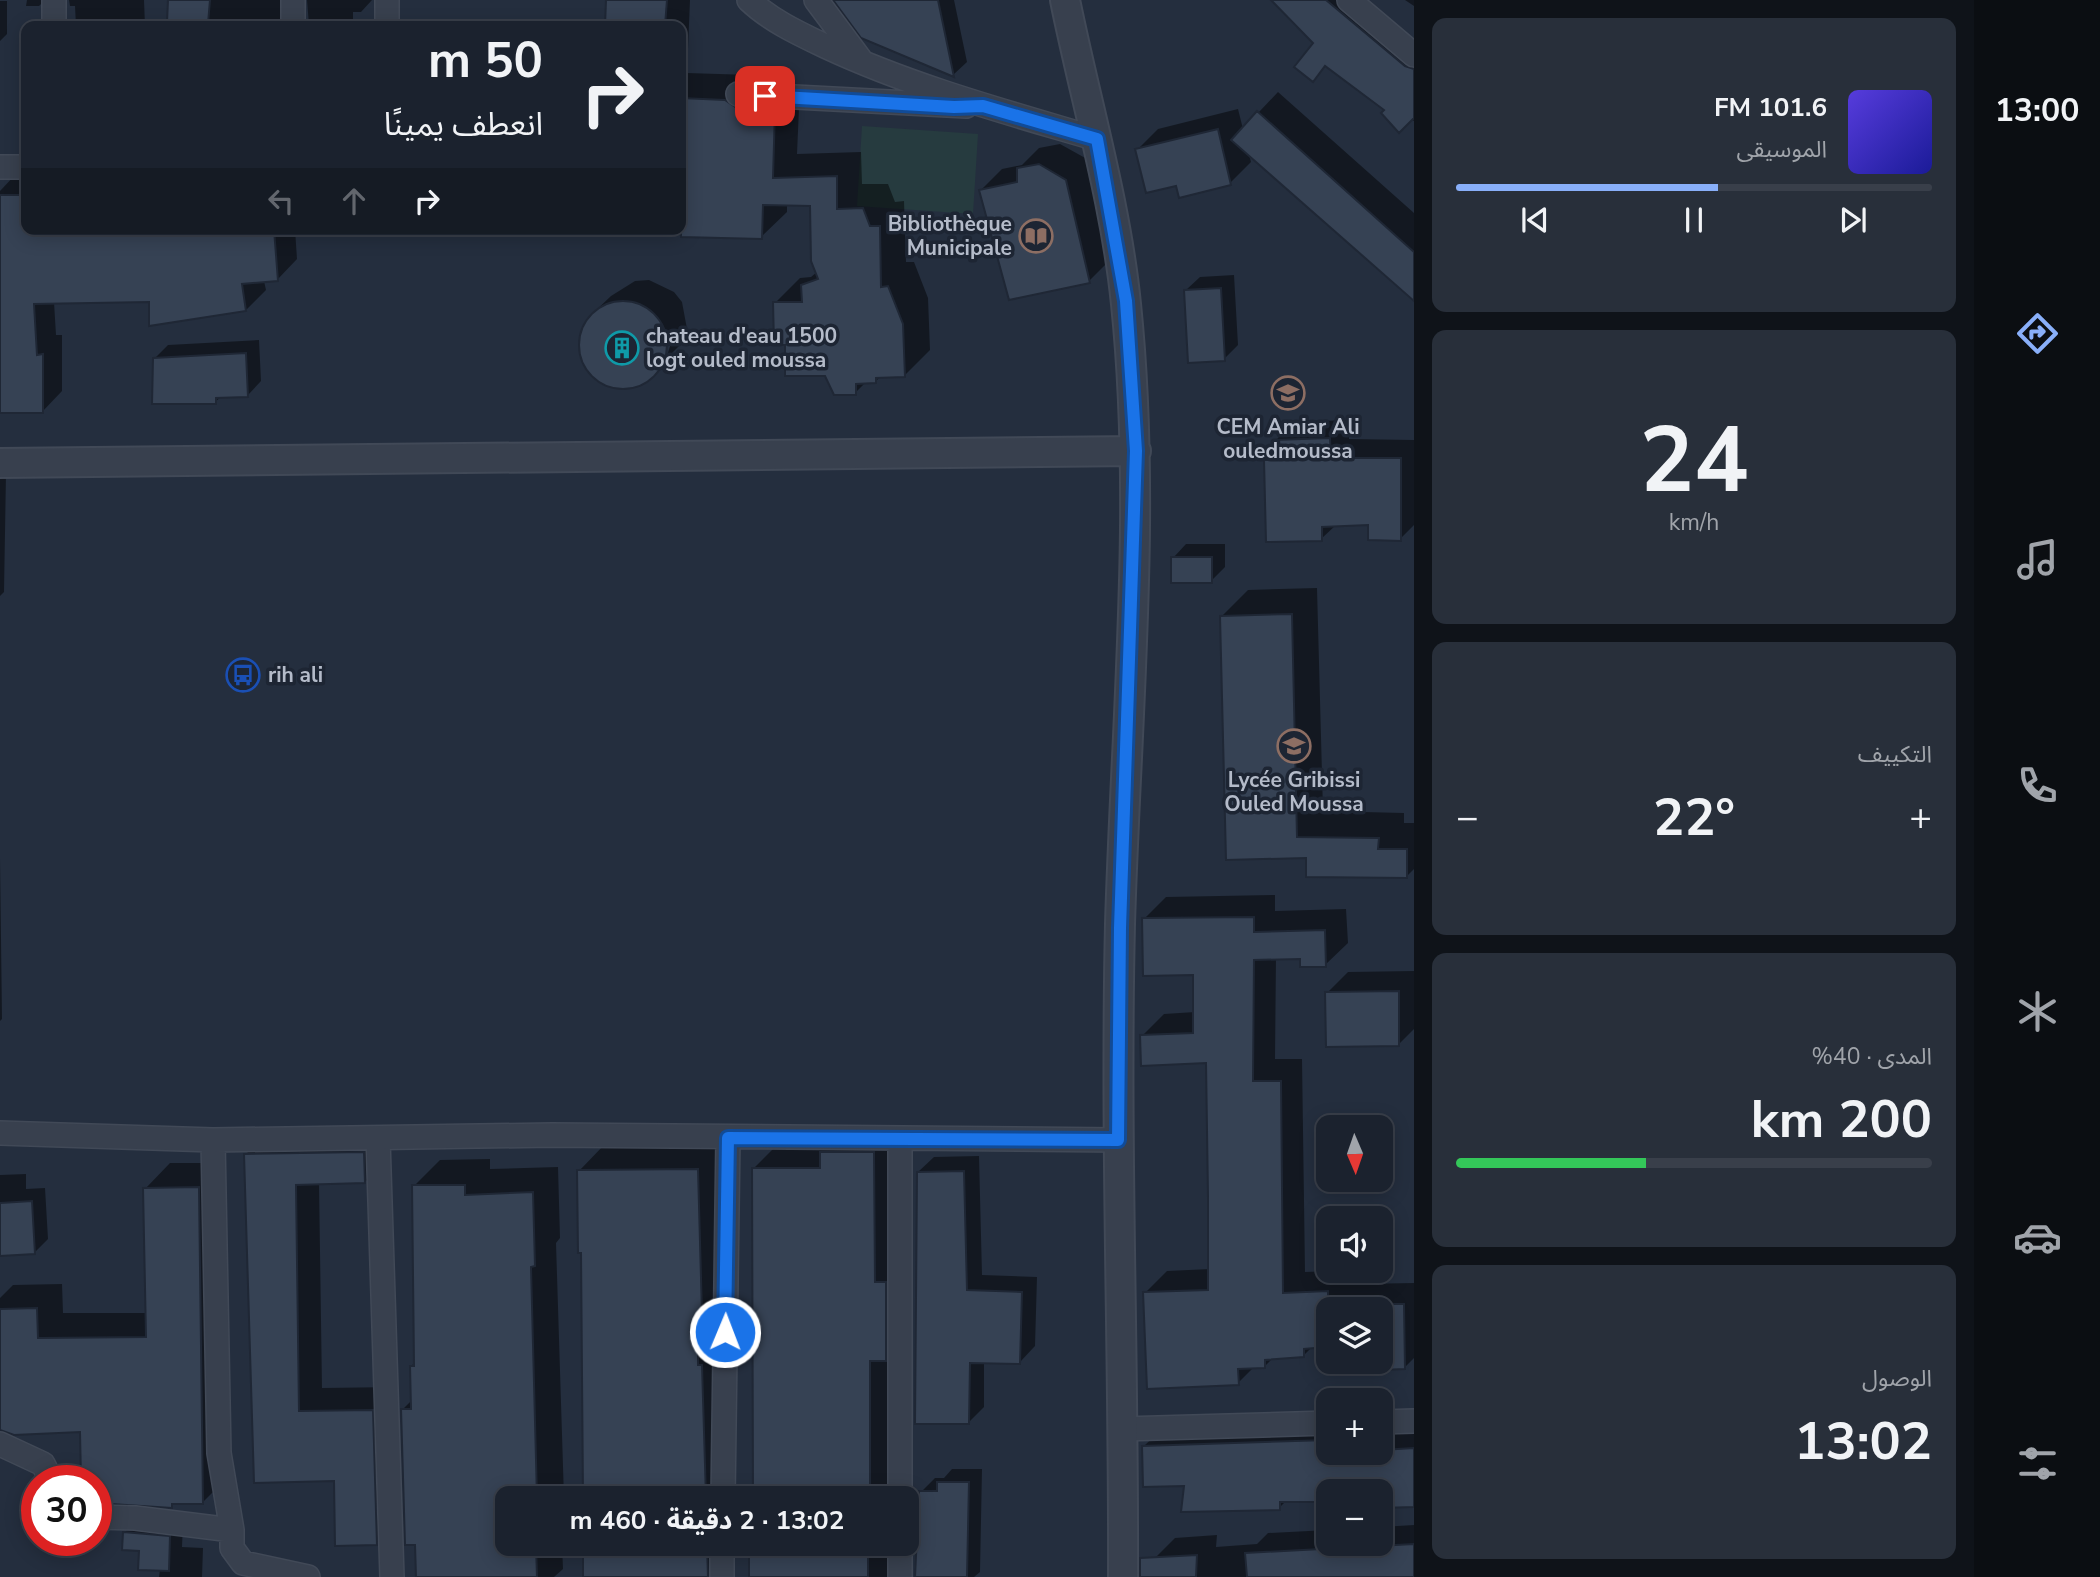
<!DOCTYPE html>
<html lang="ar">
<head>
<meta charset="utf-8">
<style>
  body { margin:0; font-family:"Nunito Sans","Noto Sans Arabic",sans-serif; background:#282f3a; color:#f1f3f6; direction:rtl; height:100vh; display:flex; flex-direction:column; font-size:26px; white-space:nowrap }
  * { box-sizing:border-box; margin:0 }
  p { font-size:23px; color:#a0a4aa }
  .icon { flex:none; width:38px; height:38px; fill:none; stroke:currentColor; stroke-width:2; stroke-linecap:round; stroke-linejoin:round }
  .map { position:relative; flex:1; overflow:hidden; direction:ltr }
  .details { display:flex; flex-direction:column; gap:18px; padding:18px; background:#0f1319; width:560px }
  .details>* { flex:none }
  .top-card { position:absolute; left:21px; top:21px; width:665px; height:214px; border-radius:14px; box-shadow:0 4px 18px #0003,0 0 0 2px #393f4a; direction:rtl; background:#1b222e; color:#f1f3f6; overflow:hidden }
  .needle { width:46px; rotate:178deg }
  .buttons { position:absolute; left:1316px; top:1115px; display:grid; gap:14px }
  .buttons a { display:grid; place-items:center; width:77px; height:77px; border-radius:14px; background:#1b222e; box-shadow:0 4px 18px #0003,0 0 0 2px #393f4a; font-size:35px }
  .speed { position:absolute; left:21px; top:1465px; display:flex; gap:14px; font-size:35px; font-weight:700; text-align:center }
  .speed>* { display:grid; place-content:center; width:91px; height:91px; border-radius:50%; background:#1b222e; box-shadow:0 4px 18px #0003,0 0 0 2px #393f4a; line-height:1 }
  .speed .limit { border:10px solid #d22; background:#fff; color:#111 }
  .pin { position:absolute; display:grid; place-items:center; width:60px; height:60px; color:#fff; margin:-30px; border-radius:14px; box-shadow:0 4px 10px #0006 }
  .me { position:absolute; width:77px; margin:-38px; rotate:1deg; stroke-linejoin:round; filter:drop-shadow(0 0 5px #0008) }
  .turn { display:flex; align-items:center; gap:24px; height:147px; padding:0 28px; font-size:32px }
  .turn .icon { width:91px; height:91px; stroke-width:2.5 }
  .turn b { display:block; font-size:49px; line-height:60px }
  .lanes { display:flex; align-items:center; height:66px; padding:0 28px; background:#0003; justify-content:center; gap:35px; direction:ltr }
  .lanes .off { opacity:.35 }
  .big { font-size:52px; font-weight:700; line-height:1.1 }
  .details .tile { flex:1; display:flex; flex-direction:column; justify-content:center; gap:10px; min-width:0; padding:0 24px; border-radius:14px; background:#282f3a }
  .details .dial { align-items:center; gap:0 }
  .dial b { font-size:91px; line-height:1 }
  .song { display:flex; align-items:center; gap:21px }
  .cover { width:84px; height:84px; border-radius:10px; background:linear-gradient(135deg,hsl(250 70% 55%),hsl(240 70% 35%)) }
  .played { height:7px; border-radius:4px; background:linear-gradient(90deg,#89aff9 55%,#393f4a 55%) }
  .keys { display:flex; justify-content:space-around; direction:ltr }
  .heat { display:flex; justify-content:space-between; align-items:center; font-size:38px; direction:ltr }
  .charge { height:10px; border-radius:5px; background:linear-gradient(90deg,#34c759 40%,#393f4a 0) }
  .trip { position:absolute; left:495px; top:1486px; width:424px; height:70px; border-radius:14px; background:#1b222e; box-shadow:0 4px 18px #0003,0 0 0 2px #393f4a; font-weight:700; line-height:70px; text-align:center; direction:rtl }
  main { display:flex; flex:1; min-height:0 }
  .dock { display:flex; flex-direction:column; width:126px; justify-content:space-around; align-items:center; background:#0b0e12; color:#a0a4aa }
  .dock .icon { width:49px; height:49px }
  .dock .selected { color:#89aff9 }
  .dock b { font-size:32px; color:#f1f3f6 }
  .map>svg:first-child { display:block }
</style>
</head>
<body>
<main>
<nav class="dock">
<b>13:00</b>
<svg class="icon selected" aria-label="directions" viewBox="0 0 24 24"><path d="M12 3l9 9-9 9-9-9zM9 14v-3h6M13 9l2 2-2 2"/></svg>
<svg class="icon" aria-label="music" viewBox="0 0 24 24"><path d="M9 18V5l10-2v13"/><circle cx="6" cy="18" r="3"/><circle cx="16" cy="16" r="3"/></svg>
<svg class="icon" aria-label="phone" viewBox="0 0 24 24"><path d="M5 4h4l2 5-3 2q2 4 5 5l2-3 5 2v4C11 20 4 13 5 4z"/></svg>
<svg class="icon" aria-label="climate" viewBox="0 0 24 24"><path d="M12 3v18M4 7l16 10M4 17L20 7"/></svg>
<svg class="icon" aria-label="car" viewBox="0 0 24 24"><path d="M5 17H2v-5l4-1 3-4h7l3 4 3 1v5h-3M9 17h6M6 11h13"/><circle cx="7" cy="17" r="2"/><circle cx="17" cy="17" r="2"/></svg>
<svg class="icon" aria-label="filters" viewBox="0 0 24 24"><path d="M4 7h16M4 17h16"/><circle cx="9" cy="7" r="2"/><circle cx="15" cy="17" r="2"/></svg>
</nav>
<section class="details">
<div class="tile">
<div class="song"><i class="cover"></i><div><b>101.6 FM</b><p>الموسيقى</p></div></div>
<div class="played"></div>
<div class="keys"><svg class="icon" aria-label="previous" viewBox="0 0 24 24"><path d="M18 5L8 12l10 7zM5 5v14"/></svg><svg class="icon" aria-label="pause" viewBox="0 0 24 24"><path d="M8 5v14M16 5v14"/></svg><svg class="icon" aria-label="next" viewBox="0 0 24 24"><path d="M6 5l10 7-10 7zM19 5v14"/></svg></div>
</div>
<div class="tile dial"><b>24</b><p>km/h</p></div>
<div class="tile"><p>التكييف</p>
<div class="heat"><a>−</a><b class="big">22°</b><a>+</a></div>
</div>
<div class="tile"><p>المدى · 40%</p><b class="big">200 km</b><div class="charge"></div></div>
<div class="tile"><p>الوصول</p><b class="big">13:02</b></div>
</section>
<div class="map">
<svg width="1414" height="1577" viewBox="0 0 1414 1577">
  <rect width="100%" height="100%" fill="#242e3e"/>
  <path fill="#263b3f" d="M862,126l116,8 -5,80 -116,-8z"/>
  <path fill="#0007" d="M27,0h18l-6,6h-13z
    M69,0h75l1,26h-69l-1,-20h-5z
    M170,0h123l8,25h8l-2,-25h65l-11,12h-8v14h-116l-69,-6z
    M608,0h82l-3,73 64,2 11,8 38,2 -3,69 64,-2 1,32h26l7,18 9,-1 2,61h8l14,36 2,52 -25,25 -24,1 -6,6h-9l-11,11 -69,-50 -11,-40 25,-25 11,-1 6,-5 -6,-68h-24v8l-26,25 -125,-3 1,-5h44v-203h-74z
    M837,0h117l13,62 -14,13z
    M1274,0h88l52,43v78l-87,-56 -14,14 3,-36z
    M1405,0h9v6z
    M0,1h7v33l-7,7z
    M1278,92l136,121v78l-165,-137 2,8 -21,21 -53,1 -40,-34 21,-21 80,-20 5,20z
    M1060,144l27,15 23,101 -21,21 -108,-91 21,-21 20,-4 17,-17z
    M15,175h11v54h269l2,30 -20,21 -13,1 2,9 -20,20 -95,-10 -97,2 2,33h6v56l-20,21h-42v-221z
    M1234,275l4,70 -14,14 -38,-69 14,-13z
    M649,280l25,12 8,10 5,27 -4,13 -17,17 5,-16 -3,-1 -7,22 -20,19 -28,3 -13,-5 -11,-10 -7,-13 -3,-14 10,-27 22,-21 24,-15z
    M259,340l2,41 -13,14 -26,1 -7,6 -60,-44 13,-13z
    M1349,420v19l65,1v85l-14,14 -30,-16 -34,2 -15,14 -55,-78 10,-10 -1,-10 19,-19z
    M0,474h6l-2,118 -4,4z
    M1186,544h39v23l-14,14 -38,-23z
    M1317,588l6,223 81,2v10h10v46l-8,8 -98,-21 -80,2 -6,-242 26,-26z
    M0,858l2,161 -2,2z
    M1275,895v16l71,-2 2,34 -23,22 -24,-8h-25l-1,102h27l3,213 53,-2 1,14 55,-1v75l-9,9 -55,1v-6h31v-53h-53v36l-15,1 -10,10 -30,2 -9,9h-10l-16,16 -93,-90 22,-22 43,-2 -2,-208 -66,-25 22,-22 31,-2 -1,-39 -50,-54 22,-22z
    M1414,971v58l-16,16 -71,-52 21,-21z
    M849,1125h52l1,130h11v76l-16,16 -1,151h-141l-2,-329 28,-28h52z
    M388,1129l1,29 -24,24 -46,1 3,205 74,-1 4,133 -24,24 -40,-65 -81,2 -9,-327 24,-24z
    M723,1143l8,355h-147l-1,-246 -4,-81 25,-26z
    M979,1156l3,119 55,2 -2,69 -15,16 -36,-1v46l-16,16 -50,-251 16,-15z
    M490,1159v10l68,-2 2,71 -4,5 8,255h-56v46h54l1,25 -9,8h-136l-16,-167 10,-10 -1,-34 5,-4 -2,-176 26,-26z
    M170,1163h54l4,314 -25,25h-28l-4,5 -35,-5 -40,1v-23h-13l-1,-50 -82,-16v-116l13,-13 49,-1 1,29h84l-2,-124z
    M26,1174v15l19,-1 3,51 -14,14 -34,1v-79z
    M1328,1424v28h53v-18l33,-2v72l-33,1v-14h-53v9h-41l-8,8 -93,-24 -42,-38 18,-17z
    M952,1469h30l-2,103 -6,5h-57l4,-85 14,-14h9z
    M138,1519l45,4 -1,24 21,1 -1,29h-43l1,-8 -35,-37z
    M1414,1525v52h-258l-1,-19 20,-20 42,-3 -1,12 41,-3 11,-11 60,-3v14h53v-17z
    M585,1544h148l1,33h-149z
    M752,1544h144v33h-145z"/>
  <path fill="#364254" stroke="#1f2735" stroke-width="2" d="M168,0h42l-2,24 -41,-2z
    M606,0h61l-2,26h-60z
    M833,0h105l16,77 -93,-39z
    M1271,0h55l79,66 9,3v49l-15,15 -18,-20 3,-3 -59,-44 -12,16 -19,-15 19,-24z
    M681,98l44,2 12,8 38,2 -2,68 64,-2v33l26,-1 7,18h10l1,61 7,-1 15,38 2,53 -29,1v5l-20,1v11h-22l-9,-19h-40v-31h-11l-1,-43h29l-1,-17 17,-6 -7,-18 -1,-55 -47,-1 -1,34 -81,-2z
    M1257,111l157,141v49l-183,-161z
    M1218,129l13,56 -52,13 -3,-12 -30,7 -11,-44z
    M1039,164l27,16 24,103 -81,17 -30,-110 38,-8v-14z
    M0,195h26v34h248l4,52 -36,3 4,27 -97,15v-24l-115,2 3,51 6,-1v59h-43z
    M1221,288l4,73 -37,2 -4,-73z
    M579 345a44 44 0 1 1 88 0a44 44 0 1 1-88 0Z
    M246,353l2,44 -32,1v6h-64l1,-46z
    M1330,438l1,20h70v83l-33,-1v-15l-46,2v14l-56,1 -2,-82h10v-20z
    M1171,557h41v26h-41z
    M1292,614l5,223 82,1 -1,11h29v29l-101,-1v-19l-80,2 -6,-244z
    M1254,917v15l71,-2 1,37h-26v-8l-46,1 -1,121h28l2,212 45,-2v56l-24,2v8l-39,3v8l-27,1 1,16 -92,4 -4,-97 65,-2v-93l-2,-134 -65,3 -1,-31 53,-2v-58l-50,1 -1,-58z
    M1399,991v55l-73,1 -1,-55z
    M364,1152l1,31 -69,2 3,226 74,-1 4,135 -42,1 -1,-65 -80,2 -10,-329z
    M820,1152h54l1,130h11v79h-16v137h-117l-1,-330h68z
    M698,1169l4,145 -4,1v50h4l4,133h-123l-2,-245h-3l-1,-83z
    M964,1171l3,119 55,2 -2,72 -50,-1 -1,61h-54l2,-252z
    M412,1185h53v10l68,-3 2,74 -4,1 6,231h-29v46h28l1,33h-121l-1,-32h-10l-4,-136h10l-1,-43h4z
    M199,1187l4,317h-31v4l-76,-5v-23h-15l-1,-48 -66,3 -14,-5v-121l37,-1 1,30 108,-1 -3,-149z
    M32,1201l3,53 -35,2v-53z
    M1381,1304h23l1,65 -24,1z
    M1328,1440v12h53v-2l33,-2v59l-33,1v-17h-53v11h-48v8l-99,2 3,-26 -41,1 -1,-41z
    M937,1482h32l-2,95h-52l4,-86h18z
    M123,1532l47,4 -1,35 -31,-1 1,-19 -17,-1z
    M583,1544h124l1,33h-125z
    M749,1544h106v9h13v24h-119z
    M1414,1544v33h-167l-2,-24z
    M1197,1555l-1,22h-56v-19z"/>
  <g fill="none" stroke-linecap="round" stroke-linejoin="round">
    <defs>
      <path id="minor" d="M54,0v26
        M749,0c22,21 51,34 78,47 86,40 179,65 270,92
        M816,0l44,59
        M1349,0l65,55
        M293,26v-26
        M387,26v-26
        M738,94l228,12
        M0,167h26
        M0,1133l213,7 339,-5 566,5
        M378,1139l14,438
        M900,1139v359
        M213,1140l6,313 13,77
        M1381,1422l33,-1
        M1122,1429l206,-6
        M0,1444l43,20 8,16
        M723,1498l5,-360
        M96,1517l39,1 97,12v18l11,15 65,14
        M900,1544v33
        M722,1577v-33"/>
      <path id="tertiary" d="M1065,0c20,99 51,203 61,304 21,204 0,416 -6,620 -5,218 4,435 3,653
        M0,463l1136,-12"/>
    </defs>
    <use href="#minor" stroke="#414957" stroke-width="26"/>
    <use href="#tertiary" stroke="#414957" stroke-width="32"/>
    <use href="#minor" stroke="#38404e" stroke-width="23"/>
    <use href="#tertiary" stroke="#38404e" stroke-width="28"/>
  </g>
  <g fill="none" stroke-linecap="round" stroke-linejoin="round">
    <defs>
      <path id="route" d="M725,1332l3,-194 390,2 2,-212 16,-477 -10,-150 -29,-162 -114,-33 -29,1 -189,-11"/>
    </defs>
    <use href="#route" stroke="#114b97" stroke-width="18"/>
    <use href="#route" stroke="#1a73e8" stroke-width="12"/>
  </g>
  <defs>
    <symbol id="library-ring" viewBox="-11 -11 22 22"><circle r="9.5" fill="#1d2533" stroke="#8d6e63" stroke-width="1.5"/><path d="M-6-4Q-3-5.5-.7-3.5V5Q-3 3-6 4ZM6-4Q3-5.5 .7-3.5V5Q3 3 6 4Z" fill="#8d6e63"/></symbol>
    <symbol id="building-ring" viewBox="-11 -11 22 22"><circle r="9.5" fill="#1d2533" stroke="#0f9aa8" stroke-width="1.5"/><path d="M-4-6H4V6H1V3H-1V6H-4ZM-2.5-4.3h1.7v1.8h-1.7ZM.8-4.3h1.7v1.8H.8ZM-2.5-1h1.7V.8h-1.7ZM.8-1h1.7V.8H.8Z" fill="#0f9aa8"/></symbol>
    <symbol id="school-ring" viewBox="-11 -11 22 22"><circle r="9.5" fill="#1d2533" stroke="#8d6e63" stroke-width="1.5"/><path d="M0-5L7-2L0 1L-7-2ZM-4 1L0 2.5L4 1V4Q0 6-4 4Z" fill="#8d6e63"/></symbol>
    <symbol id="bus-ring" viewBox="-11 -11 22 22"><circle r="9.5" fill="#1d2533" stroke="#1a4fb4" stroke-width="1.5"/><path d="M-5-6H5V4H4V6H2V4H-2V6H-4V4H-5ZM-3.5-4V0h7V-4ZM-3.5 1.2v1.5H-2V1.2ZM2 1.2v1.5H3.5V1.2Z" fill="#1a4fb4"/></symbol>
  </defs>
  <g fill-rule="evenodd">
    <use href="#library-ring" x="1017" y="217" width="38" height="38"/>
    <use href="#building-ring" x="603" y="329" width="38" height="38"/>
    <use href="#school-ring" x="1269" y="374" width="38" height="38"/>
    <use href="#bus-ring" x="224" y="656" width="38" height="38"/>
    <use href="#school-ring" x="1275" y="727" width="38" height="38"/>
  </g>
  <g text-anchor="middle" stroke-width="7" stroke-linejoin="round" paint-order="stroke">
    <g font-size="21" font-weight="bold" fill="#b4bbc9" stroke="#1d2533" text-anchor="start">
      <text x="1012" y="231" text-anchor="end">Bibliothèque<tspan x="1012" dy="24">Municipale</tspan></text>
      <text x="646" y="343">chateau d'eau 1500<tspan x="646" dy="24">logt ouled moussa</tspan></text>
      <text x="1288" y="434" text-anchor="middle">CEM Amiar Ali<tspan x="1288" dy="24">ouledmoussa</tspan></text>
      <text x="268" y="682">rih ali</text>
      <text x="1294" y="787" text-anchor="middle">Lycée Gribissi<tspan x="1294" dy="24">Ouled Moussa</tspan></text>
    </g>
  </g>
</svg>
<div class="buttons">
<a><svg class="needle" viewBox="-14 -14 28 28"><path d="M0-13l5 13h-10z" fill="#e53935"/><path d="M0 13l5-13h-10z" fill="#a0a4aa"/></svg></a>
<a><svg class="icon" aria-label="sound" viewBox="0 0 24 24"><path d="M4 9h4l5-4v14l-5-4H4zM17 9q2 3 0 6"/></svg></a>
<a><svg class="icon" aria-label="layers" viewBox="0 0 24 24"><path d="M12 4l9 5-9 5-9-5zM3 14l9 5 9-5"/></svg></a>
<a>+</a>
<a>−</a>
</div>
<div class="speed"><div class="limit">30</div></div>
<div class="pin" style="left:765px;top:96px;background:#d93025"><svg class="icon" aria-label="arrive" viewBox="0 0 24 24"><path d="M6 21V4h12l-3 4 3 4H6"/></svg></div>
<svg class="me" style="left:725px;top:1332px" viewBox="-20 -20 40 40"><circle r="17" fill="#1a73e8" stroke="#fff" stroke-width="3"/><path d="M0-11L8 9 0 5-8 9z" fill="#fff"/></svg>
<div class="trip">13:02 · 2 دقيقة · 460 m</div>
<div class="top-card">
<div class="turn"><svg class="icon" aria-label="right" viewBox="0 0 24 24"><path d="M7 20v-9h11M14 6l5 5-5 5"/></svg><div><b>50 m</b>انعطف يمينًا</div></div>
<div class="lanes"><svg class="icon off" aria-label="left" viewBox="0 0 24 24"><path d="M17 20v-9H6M10 6l-5 5 5 5"/></svg><svg class="icon off" aria-label="ahead" viewBox="0 0 24 24"><path d="M12 20V5M6 11l6-6 6 6"/></svg><svg class="icon" aria-label="right" viewBox="0 0 24 24"><path d="M7 20v-9h11M14 6l5 5-5 5"/></svg></div>
</div>
</div>
</main>
</body>
</html>
